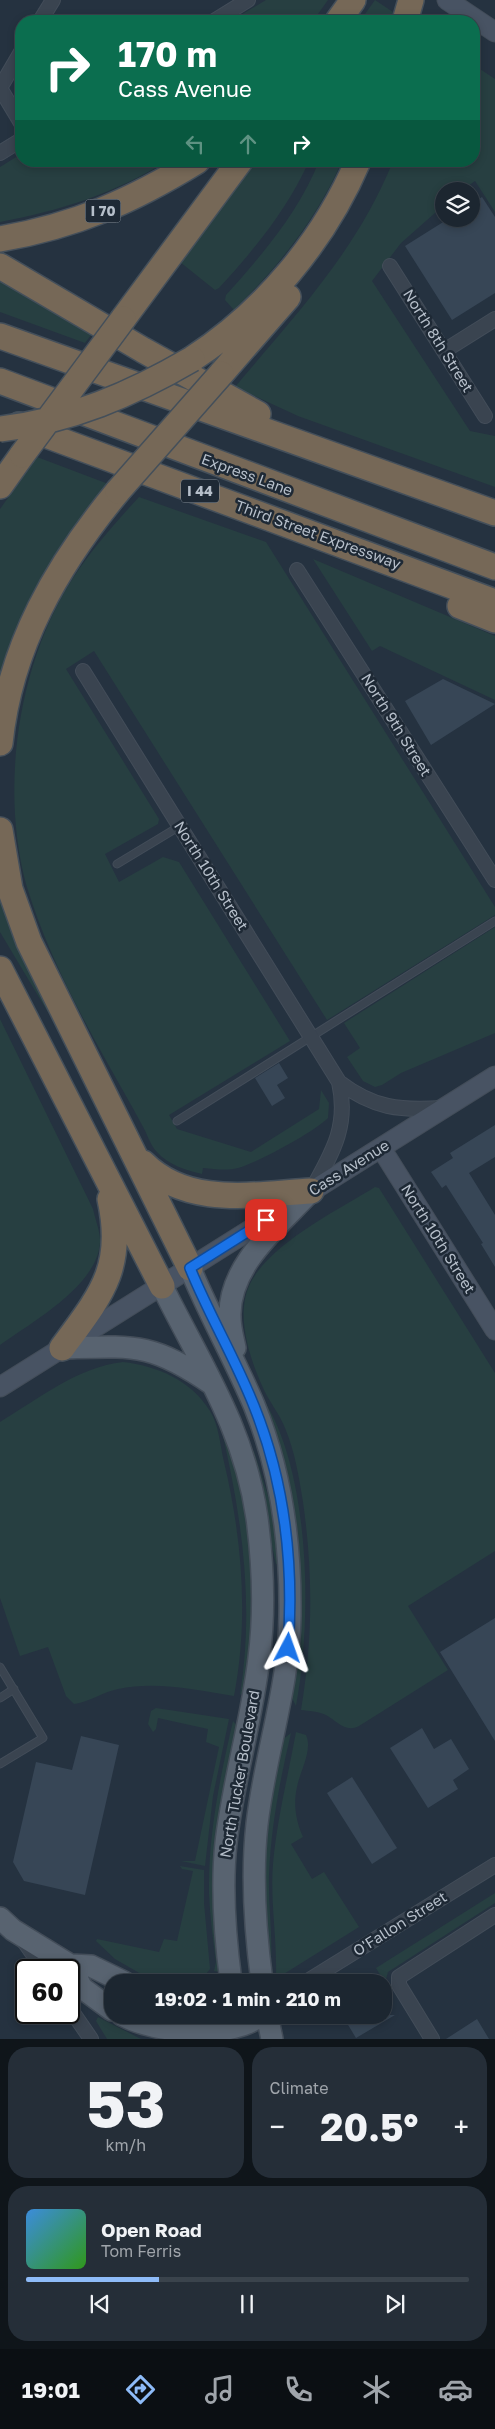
<!DOCTYPE html>
<html lang="en">
<head>
<meta charset="utf-8">
<style>
  body { margin:0; font-family:"Golos Text",sans-serif; background:#252e38; color:#f1f3f6; height:100vh; display:flex; flex-direction:column; font-size:19px; white-space:nowrap }
  * { box-sizing:border-box; margin:0 }
  p { font-size:16px; color:#a0a5ab }
  .icon { flex:none; width:28px; height:28px; fill:none; stroke:currentColor; stroke-width:2; stroke-linecap:round; stroke-linejoin:round }
  .map { position:relative; height:2039px; overflow:hidden }
  .panel { display:flex; flex-direction:column; gap:8px; padding:8px; background:#0f151a; flex:1 }
  .panel>* { flex:none }
  .guide { position:absolute; left:15px; top:15px; width:465px; height:152px; border-radius:20px; box-shadow:0 2px 8px #0003,0 0 0 1px #3a434c; background:#0b6e4f; color:#fff; overflow:hidden }
  .buttons { position:absolute; left:435px; top:182px; display:grid; gap:10px }
  .buttons a { display:grid; place-items:center; width:45px; height:45px; border-radius:50%; background:#1c2630; box-shadow:0 2px 8px #0003,0 0 0 1px #3a434c; font-size:25px }
  .speed { position:absolute; left:15px; top:1959px; display:flex; gap:10px; font-size:25px; font-weight:700; text-align:center }
  .speed>* { display:grid; place-content:center; width:65px; height:65px; border-radius:50%; background:#1c2630; box-shadow:0 2px 8px #0003,0 0 0 1px #3a434c; line-height:1 }
  .speed .limit { border:2px solid #111; border-radius:8px; background:#fff; color:#111 }
  .pin { position:absolute; display:grid; place-items:center; width:42px; height:42px; color:#fff; margin:-21px; border-radius:10px; box-shadow:0 2px 8px #0006 }
  .me { position:absolute; width:55px; margin:-28px; rotate:4deg; stroke-linejoin:round; filter:drop-shadow(0 0 4px #0008) }
  .turn { display:flex; align-items:center; gap:18px; height:105px; padding:0 20px; font-size:22px }
  .turn .icon { width:65px; height:65px; stroke-width:2.5 }
  .turn b { display:block; font-size:35px; line-height:42px }
  .lanes { display:flex; align-items:center; height:48px; padding:0 20px; background:#0003; justify-content:center; gap:25px; direction:ltr }
  .lanes .off { opacity:.35 }
  .big { font-size:38px; font-weight:700; line-height:1.1 }
  .panel .card { flex:1; display:flex; flex-direction:column; justify-content:center; gap:8px; min-width:0; padding:0 18px; border-radius:20px; background:#252e38 }
  .panel .dial { align-items:center; gap:0 }
  .dial b { font-size:65px; line-height:1 }
  .song { display:flex; align-items:center; gap:15px }
  .cover { width:60px; height:60px; border-radius:8px; background:linear-gradient(135deg,hsl(210 70% 55%),hsl(110 70% 35%)) }
  .played { height:5px; border-radius:2px; background:linear-gradient(90deg,#8ebbf8 30%,#3a434c 30%) }
  .keys { display:flex; justify-content:space-around; direction:ltr }
  .heat { display:flex; justify-content:space-between; align-items:center; font-size:28px; direction:ltr }
  .panel .tiles { flex:1; display:grid; gap:8px; grid-template-columns:1fr 1fr }
  .card:last-child { grid-column:span 2 }
  .trip { position:absolute; left:104px; top:1974px; width:288px; height:50px; border-radius:20px; background:#1c2630; box-shadow:0 2px 8px #0003,0 0 0 1px #3a434c; font-weight:700; line-height:50px; text-align:center }
  .dock { display:flex; height:80px; justify-content:space-around; align-items:center; background:#0b0f13; color:#a0a5ab }
  .dock .icon { width:35px; height:35px }
  .dock .on { color:#8ebbf8 }
  .dock b { font-size:22px; color:#f1f3f6 }
  .map>svg:first-child { display:block }
</style>
</head>
<body>
<div class="map">
<svg width="495" height="2039" viewBox="0 0 495 2039">
  <rect width="100%" height="100%" fill="#253240"/>
  <path fill="#273f41" d="M266,0h62l-15,21h-82z
    M375,0l18,12 -3,9h-30z
    M474,65l21,14v133l-20,-31 -14,10h-17v14l-43,38 -29,38 98,150 25,5v51l-197,-71 -63,-29c61,-73 122,-136 158,-226h81z
    M21,154v7h146c-51,32 -108,50 -167,61v-55z
    M256,161h53c-22,49 -55,89 -90,127l-4,2 -35,-28z
    M319,161h23c-25,58 -64,106 -108,149l-9,-10 1,-5c36,-40 73,-83 93,-134z
    M0,276l94,55 -9,12 -85,-31z
    M37,457l74,28c-56,61 -90,116 -111,197v-173z
    M139,497l127,45 229,365v8l-168,105 -233,-369 -28,18 93,150 -1,5 -53,30 14,28 44,-25 16,5 111,179 -121,74 8,14 74,23 68,-43 2,-19 8,13 -1,15c-14,14 -71,45 -90,50 -11,3 -24,1 -35,0l-1,6c-16,-4 -34,-9 -45,-22 -7,-7 -10,-19 -15,-27 -11,-21 -23,-41 -34,-61 -32,-57 -63,-117 -82,-180 -26,-97 -8,-221 47,-306 19,-29 42,-55 66,-81z
    M313,559l182,77v64l-115,-54 -8,5z
    M0,887l50,126 -1,1 -49,-82z
    M495,927v106l-94,40 -19,12 -7,2 -12,-6 -16,-24 13,-9 -16,-25z
    M0,1019l93,190c2,10 8,24 7,34 -3,43 -68,79 -100,102z
    M375,1187l4,1 116,185v178l-87,55 40,64 -89,56c-14,7 -22,-5 -33,-11 -8,-4 -17,-4 -25,-5 12,-70 12,-138 2,-208 -4,-25 -8,-50 -18,-74 -5,-13 -14,-24 -20,-36 -14,-29 -30,-75 -16,-106 18,-41 89,-76 126,-99z
    M123,1362c34,4 68,18 87,49 9,14 10,34 14,51 18,76 25,156 10,234 -39,-6 -77,-15 -116,-7 -15,3 -29,13 -44,15l-8,-8 -18,-49 -28,9 -20,-58v-176c38,-23 78,-55 123,-60z
    M265,1402c46,75 47,220 31,304l-4,-8z
    M219,1419c25,53 35,121 35,180 0,30 -6,61 -9,91l-5,5c15,-94 1,-184 -21,-276z
    M254,1451l20,64 6,49h-4l-25,-112z
    M156,1708l73,11 -16,77 -8,70 -24,-5h14l24,-114 -13,-5 2,-13 -50,-11 -2,11 -3,3 -5,-8 3,-13z
    M233,1721l5,6 -19,245 -5,-1 2,-9c-3,-23 -6,-45 -7,-68 -1,-59 11,-117 24,-173z
    M296,1732l10,3c7,15 -6,36 -9,52 -4,18 -1,34 6,50l-12,7 21,35 12,-7 35,55 -80,50 -3,-3c1,-37 -6,-74 -3,-110 4,-45 15,-88 23,-132z
    M291,1733c-11,47 -20,93 -22,142 -1,34 5,66 1,99l-8,-51 4,-104 16,-79z
    M180,1866l24,4v33l6,66 -10,13h-45l-40,-23 -19,-18 1,-2 62,13 5,-13 13,2 16,-70 -11,-2z
    M495,1893v10l-107,69 -3,11 -9,-15z
    M98,2017l43,22h-34l-11,-18z"/>
  <path fill="#374656" d="M482,197l13,20v76l-43,27 -47,-74 43,-27h23v-15z
    M443,679l52,25 -64,41 -26,-44z
    M279,1063l9,15 -11,7 8,13 -13,8 -17,-28z
    M495,1125v32l-26,16 26,42v52l-14,-23 2,-1 -37,-58 -4,3 -11,-16 22,-14 -3,-5z
    M495,1618v123l-55,-89z
    M422,1728l12,21 17,-10 18,30 -16,11 5,9 -30,19 -38,-60z
    M81,1736l38,9 -34,150 -61,-14 -11,-19 23,-100 36,8z
    M352,1777l45,71 -25,16 -45,-71z
    M342,2015h53l-39,23z
    M477,2019l12,20h-43z"/>
  <g fill="none" stroke-linecap="round" stroke-linejoin="round">
    <defs>
      <path id="lane" d="M117,864l63,-38
        M177,1121l318,-200
        M0,1667l43,71 -43,26
        M0,1698l14,-9"/>
      <path id="street" d="M40,21l13,-21
        M214,21l34,-21
        M0,88l21,-36
        M0,88l21,35
        M0,153l21,-13
        M390,266l95,150
        M444,351l51,-32
        M297,570l198,310
        M83,671l256,411c10,45 -7,71 -28,109
        M339,1082c34,26 61,29 103,26
        M23,1940l21,30
        M306,1982l189,-117
        M69,2007l22,32
        M432,2039l-33,-54v-8l96,-62"/>
      <path id="secondary" d="M447,0l48,32
        M381,1148l114,182
        M0,1387l495,-311"/>
      <path id="primary" d="M190,1268c19,46 44,90 64,137 27,66 37,139 36,211 -1,71 -25,138 -33,208 -6,54 -2,106 5,158
        M162,1286c39,79 82,141 95,232 6,46 8,94 2,140 -7,62 -26,123 -33,185 -5,47 -1,94 5,139
        M62,1348c72,-2 89,-6 150,36
        M235,1348c-2,-10 -5,-20 -5,-31 -2,-52 49,-91 81,-126
        M0,1918l13,12 57,35 21,1 33,16
        M70,1965l12,23 30,22
        M122,2015c34,19 112,24 139,0
        M267,2015l5,24"/>
      <path id="highway" d="M338,21l15,-21
        M405,21l6,-21
        M0,239c75,-13 132,-38 197,-78
        M0,266l143,84 115,64
        M123,319l117,-158
        M0,336l495,177
        M192,359c72,-47 132,-118 166,-198
        M221,374l67,-77
        M0,381l495,186
        M19,425l476,177
        M0,486l22,-31
        M460,606l35,14
        M0,743c10,-97 57,-178 118,-252
        M0,830l10,59 19,53 161,326
        M0,969l162,317
        M143,1163c45,45 111,31 168,28
        M62,1348c39,-53 63,-80 48,-149"/>
    </defs>
    <use href="#lane" stroke="#434d59" stroke-width="9"/>
    <use href="#street" stroke="#434d59" stroke-width="16"/>
    <use href="#secondary" stroke="#434d59" stroke-width="21"/>
    <use href="#primary" stroke="#434d59" stroke-width="24"/>
    <use href="#highway" stroke="#444f5a" stroke-width="28"/>
    <use href="#lane" stroke="#3a4450" stroke-width="7"/>
    <use href="#street" stroke="#3a4450" stroke-width="14"/>
    <use href="#secondary" stroke="#485363" stroke-width="19"/>
    <use href="#primary" stroke="#586370" stroke-width="21"/>
    <use href="#highway" stroke="#766857" stroke-width="25"/>
    <defs>
      <path id="highway-bridge" d="M0,429c70,-8 132,-35 192,-70
        M22,455l101,-136
        M118,491l103,-117"/>
    </defs>
    <use href="#highway-bridge" stroke="#444f5a" stroke-width="28" stroke-linecap="butt"/>
    <use href="#highway-bridge" stroke="#766857" stroke-width="25"/>
  </g>
  <g fill="none" stroke-linecap="round" stroke-linejoin="round">
    <defs>
      <path id="route" d="M266,1220l-76,48c19,47 45,90 64,138 31,77 40,160 34,242"/>
    </defs>
    <use href="#route" stroke="#114b97" stroke-width="12"/>
    <use href="#route" stroke="#1a73e8" stroke-width="9"/>
  </g>
  <g text-anchor="middle" stroke-width="5" stroke-linejoin="round" paint-order="stroke">
    <g fill="#1e2935" stroke="#88929d" stroke-width="1">
      <rect x="85.5" y="199.5" width="35" height="23" rx="4"/>
      <rect x="181" y="479.5" width="38" height="23" rx="4"/>
    </g>
    <g font-size="14" font-weight="bold" fill="#b6bfca">
      <text x="103" y="216">I 70</text>
      <text x="200" y="496">I 44</text>
    </g>
    <g font-size="15" fill="#b6bfca" stroke="#1e2935">
      <text transform="translate(438 341) rotate(58)" y="5">North 8th Street</text>
      <text transform="translate(247 475) rotate(20)" y="5">Express Lane</text>
      <text transform="translate(318 535) rotate(20)" y="5">Third Street Expressway</text>
      <text transform="translate(396 725) rotate(58)" y="5">North 9th Street</text>
      <text transform="translate(211 876) rotate(58)" y="5">North 10th Street</text>
      <text transform="translate(349 1168) rotate(-32)" y="5">Cass Avenue</text>
      <text transform="translate(438 1239) rotate(58)" y="5">North 10th Street</text>
      <text transform="translate(240 1774) rotate(-80)" y="5">North Tucker Boulevard</text>
      <text transform="translate(400 1924) rotate(-32)" y="5">O'Fallon Street</text>
    </g>
  </g>
</svg>
<div class="buttons">
<a><svg class="icon" aria-label="layers" viewBox="0 0 24 24"><path d="M12 4l9 5-9 5-9-5zM3 14l9 5 9-5"/></svg></a>
</div>
<div class="speed"><div class="limit">60</div></div>
<div class="pin" style="left:266px;top:1220px;background:#d93025"><svg class="icon" aria-label="arrive" viewBox="0 0 24 24"><path d="M6 21V4h12l-3 4 3 4H6"/></svg></div>
<svg class="me" style="left:288px;top:1648px" viewBox="-20 -20 40 40"><path d="M0-17L14 15 0 8-14 15z" fill="#1a73e8" stroke="#fff" stroke-width="4"/></svg>
<div class="trip">19:02 · 1 min · 210 m</div>
<div class="guide">
<div class="turn"><svg class="icon" aria-label="right" viewBox="0 0 24 24"><path d="M7 20v-9h11M14 6l5 5-5 5"/></svg><div><b>170 m</b>Cass Avenue</div></div>
<div class="lanes"><svg class="icon off" aria-label="left" viewBox="0 0 24 24"><path d="M17 20v-9H6M10 6l-5 5 5 5"/></svg><svg class="icon off" aria-label="ahead" viewBox="0 0 24 24"><path d="M12 20V5M6 11l6-6 6 6"/></svg><svg class="icon" aria-label="right" viewBox="0 0 24 24"><path d="M7 20v-9h11M14 6l5 5-5 5"/></svg></div>
</div>
</div>
<section class="panel">
<div class="tiles">
<div class="card dial"><b>53</b><p>km/h</p></div>
<div class="card"><p>Climate</p>
<div class="heat"><a>−</a><b class="big">20.5°</b><a>+</a></div>
</div>
<div class="card">
<div class="song"><i class="cover"></i><div><b>Open Road</b><p>Tom Ferris</p></div></div>
<div class="played"></div>
<div class="keys"><svg class="icon" aria-label="previous" viewBox="0 0 24 24"><path d="M18 5L8 12l10 7zM5 5v14"/></svg><svg class="icon" aria-label="pause" viewBox="0 0 24 24"><path d="M8 5v14M16 5v14"/></svg><svg class="icon" aria-label="next" viewBox="0 0 24 24"><path d="M6 5l10 7-10 7zM19 5v14"/></svg></div>
</div>
</div>
</section>
<nav class="dock">
<b>19:01</b>
<svg class="icon on" aria-label="directions" viewBox="0 0 24 24"><path d="M12 3l9 9-9 9-9-9zM9 14v-3h6M13 9l2 2-2 2"/></svg>
<svg class="icon" aria-label="music" viewBox="0 0 24 24"><path d="M9 18V5l10-2v13"/><circle cx="6" cy="18" r="3"/><circle cx="16" cy="16" r="3"/></svg>
<svg class="icon" aria-label="phone" viewBox="0 0 24 24"><path d="M5 4h4l2 5-3 2q2 4 5 5l2-3 5 2v4C11 20 4 13 5 4z"/></svg>
<svg class="icon" aria-label="climate" viewBox="0 0 24 24"><path d="M12 3v18M4 7l16 10M4 17L20 7"/></svg>
<svg class="icon" aria-label="car" viewBox="0 0 24 24"><path d="M5 17H2v-5l4-1 3-4h7l3 4 3 1v5h-3M9 17h6M6 11h13"/><circle cx="7" cy="17" r="2"/><circle cx="17" cy="17" r="2"/></svg>
</nav>
</body>
</html>
